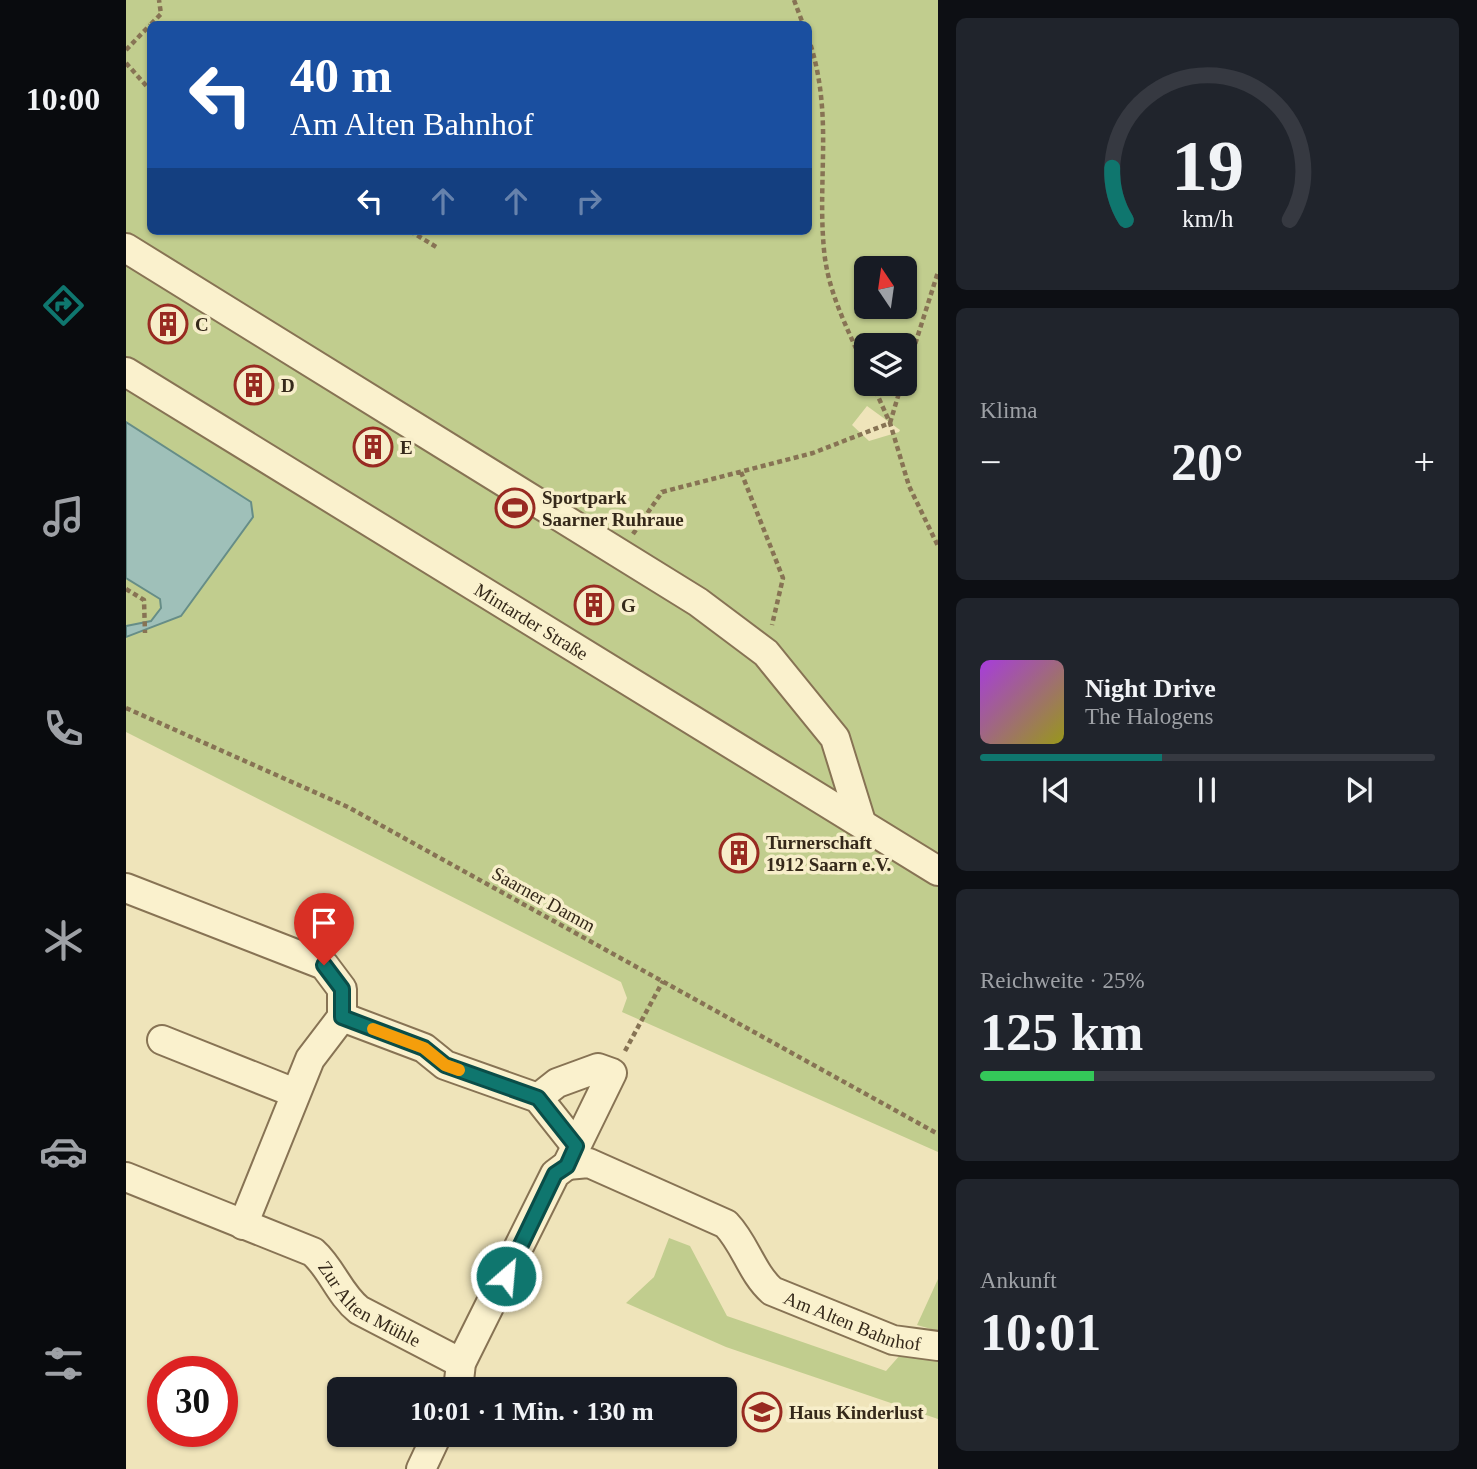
<!DOCTYPE html>
<html lang="de">
<head>
<meta charset="utf-8">
<style>
  body { margin:0; font-family:"Times New Roman",serif; background:#20242c; color:#f1f3f6; height:100vh; display:flex; flex-direction:column; font-size:26px; white-space:nowrap }
  * { box-sizing:border-box; margin:0 }
  p { font-size:23px; color:#9ea1a6 }
  .icon { flex:none; width:38px; height:38px; fill:none; stroke:currentColor; stroke-width:2; stroke-linecap:round; stroke-linejoin:round }
  .map { position:relative; flex:1; overflow:hidden }
  .details { display:flex; flex-direction:column; gap:18px; padding:18px; background:#0d0f14; width:539px }
  .details>* { flex:none }
  .top-card { position:absolute; left:21px; top:21px; width:665px; height:214px; border-radius:10px; box-shadow:0 2px 5px #0004; background:#1a4fa0; color:#fff; overflow:hidden }
  .needle { width:46px; rotate:347deg }
  .tools { position:absolute; left:728px; top:256px; display:grid; gap:14px }
  .tools a { display:grid; place-items:center; width:63px; height:63px; border-radius:10px; background:#171b24; box-shadow:0 2px 5px #0004; font-size:35px }
  .speed { position:absolute; left:21px; top:1356px; display:flex; gap:14px; font-size:35px; font-weight:700; text-align:center }
  .speed>* { display:grid; place-content:center; width:91px; height:91px; border-radius:50%; background:#171b24; box-shadow:0 2px 5px #0004; line-height:1 }
  .speed .limit { border:10px solid #d22; background:#fff; color:#111 }
  .pin { position:absolute; display:grid; place-items:center; width:60px; height:60px; color:#fff; margin:-72px -30px; border-radius:50% 50% 50% 0; rotate:-45deg; box-shadow:0 0 7px #0007 }
  .pin .icon { rotate:45deg }
  .me { position:absolute; width:77px; margin:-38px; rotate:27deg; stroke-linejoin:round; filter:drop-shadow(0 0 5px #0008) }
  .turn { display:flex; align-items:center; gap:24px; height:147px; padding:0 28px; font-size:32px }
  .turn .icon { width:91px; height:91px; stroke-width:2.5 }
  .turn b { display:block; font-size:49px; line-height:60px }
  .lanes { display:flex; align-items:center; height:66px; padding:0 28px; background:#0003; justify-content:center; gap:35px; direction:ltr }
  .lanes .off { opacity:.35 }
  .big { font-size:52px; font-weight:700; line-height:1.1 }
  .details .widget { flex:1; display:flex; flex-direction:column; justify-content:center; gap:10px; min-width:0; padding:0 24px; border-radius:10px; background:#20242c }
  .details .dial { align-items:center; gap:0 }
  .dial svg { height:182px; overflow:visible; fill:none; stroke:#363941; stroke-width:7; stroke-linecap:round; text-anchor:middle }
  .dial text { fill:#f1f3f6; stroke:none }
  .song { display:flex; align-items:center; gap:21px }
  .cover { width:84px; height:84px; border-radius:10px; background:linear-gradient(135deg,hsl(280 70% 55%),hsl(60 70% 35%)) }
  .played { height:7px; border-radius:4px; background:linear-gradient(90deg,#0f766e 40%,#363941 40%) }
  .keys { display:flex; justify-content:space-around; direction:ltr }
  .heat { display:flex; justify-content:space-between; align-items:center; font-size:38px; direction:ltr }
  .charge { height:10px; border-radius:5px; background:linear-gradient(90deg,#34c759 25%,#363941 0) }
  .trip { position:absolute; left:201px; top:1377px; width:410px; height:70px; border-radius:10px; background:#171b24; box-shadow:0 2px 5px #0004; font-weight:700; line-height:70px; text-align:center }
  main { display:flex; flex:1; min-height:0 }
  .dock { display:flex; flex-direction:column; width:126px; justify-content:space-around; align-items:center; background:#090b0e; color:#9ea1a6 }
  .dock .icon { width:49px; height:49px }
  .dock .active { color:#0f766e }
  .dock b { font-size:32px; color:#f1f3f6 }
  .map>svg:first-child { display:block }
</style>
</head>
<body>
<main>
<nav class="dock">
<b>10:00</b>
<svg class="icon active" aria-label="directions" viewBox="0 0 24 24"><path d="M12 3l9 9-9 9-9-9zM9 14v-3h6M13 9l2 2-2 2"/></svg>
<svg class="icon" aria-label="music" viewBox="0 0 24 24"><path d="M9 18V5l10-2v13"/><circle cx="6" cy="18" r="3"/><circle cx="16" cy="16" r="3"/></svg>
<svg class="icon" aria-label="phone" viewBox="0 0 24 24"><path d="M5 4h4l2 5-3 2q2 4 5 5l2-3 5 2v4C11 20 4 13 5 4z"/></svg>
<svg class="icon" aria-label="climate" viewBox="0 0 24 24"><path d="M12 3v18M4 7l16 10M4 17L20 7"/></svg>
<svg class="icon" aria-label="car" viewBox="0 0 24 24"><path d="M5 17H2v-5l4-1 3-4h7l3 4 3 1v5h-3M9 17h6M6 11h13"/><circle cx="7" cy="17" r="2"/><circle cx="17" cy="17" r="2"/></svg>
<svg class="icon" aria-label="filters" viewBox="0 0 24 24"><path d="M4 7h16M4 17h16"/><circle cx="9" cy="7" r="2"/><circle cx="15" cy="17" r="2"/></svg>
</nav>
<div class="map">
<svg width="812" height="1469" viewBox="0 0 812 1469">
  <rect width="100%" height="100%" fill="#efe4ba"/>
  <path fill="#c1cd8e" fill-rule="evenodd" d="M0,0h812v1152l-316,-140 5,-14 -6,-16 -495,-250zM24,24h658v207h-658zM740,268h39v38h-39zM740,345h39v38h-39zM741,406l33,24 -1,2 -30,9 -17,-16z
    M543,1238l21,8 37,70 159,55 15,-17 37,4v61l-212,-72 -100,-44 28,-26z
    M812,1279v52l-21,-6z"/>
  <path fill="#9fc0b9" stroke="#668d87" stroke-width="2" d="M0,422l125,80 2,15 -72,99 -55,21v-11l25,-5 10,-13 -1,-9 -34,-21z"/>
  <g fill="none" stroke-linecap="round" stroke-linejoin="round">
    <defs>
      <g id="minor">
        <path d="M0,248l572,354 68,51 69,85 26,84"/>
        <path id="s1" d="M0,372l812,499"/>
        <path d="M0,888l198,77 18,24v28l82,31 21,17 93,33 38,48"/>
        <path d="M36,1040l133,53"/>
        <path id="s2" d="M441,1165l22,-2 137,61c20,21 25,48 46,67l121,49 45,6"/>
        <path id="s3" d="M0,1177l187,75c19,17 26,42 46,58l102,53"/>
        <path d="M117,1225l67,-166 32,-42"/>
        <path d="M332,1390l3,-27 94,-189 12,-9 45,-92 -14,-5 -41,15 -19,15"/>
        <path d="M295,1469l16,-34"/>
      </g>
    </defs>
    <use href="#minor" stroke="#877354" stroke-width="32"/>
    <path stroke="#877354" stroke-width="4.5" stroke-dasharray="5 3.5" stroke-linecap="butt" d="M668,0l9,24
      M25,24l10,-10 -2,-14
      M682,37c26,75 9,138 16,213 4,44 25,81 42,121
      M0,50l24,-25
      M0,63l24,27
      M284,231l28,17
      M779,376l33,-104
      M746,383l18,40 19,63 29,60
      M764,423l12,-40
      M615,472l42,106 -11,47
      M507,534l29,-42 151,-39 77,-30
      M0,589l18,11 1,33
      M0,708l222,99 590,327
      M499,1051l38,-70"/>
    <use href="#minor" stroke="#faf1cd" stroke-width="28"/>
  </g>
  <g fill="none" stroke-linecap="round" stroke-linejoin="round">
    <defs>
      <path id="route" d="M198,965l18,24v28l82,31 21,17 93,33 38,48 -9,20 -12,8 -49,102"/>
    </defs>
    <use href="#route" stroke="#0a4d48" stroke-width="18"/>
    <use href="#route" stroke="#0f766e" stroke-width="12"/>
    <path stroke="#f59e0b" stroke-width="12" d="M247,1029l51,19 21,17 14,5"/>
  </g>
  <defs>
    <symbol id="building-ring" viewBox="-11 -11 22 22"><circle r="9.5" fill="#f7eeca" stroke="#982a21" stroke-width="1.5"/><path d="M-4-6H4V6H1V3H-1V6H-4ZM-2.5-4.3h1.7v1.8h-1.7ZM.8-4.3h1.7v1.8H.8ZM-2.5-1h1.7V.8h-1.7ZM.8-1h1.7V.8H.8Z" fill="#982a21"/></symbol>
    <symbol id="stadium-ring" viewBox="-11 -11 22 22"><circle r="9.5" fill="#f7eeca" stroke="#982a21" stroke-width="1.5"/><path d="M0-5a6.5 5 0 1 0 0 10a6.5 5 0 1 0 0-10ZM-3.5-1.8h7v3.6h-7Z" fill="#982a21"/></symbol>
    <symbol id="school-ring" viewBox="-11 -11 22 22"><circle r="9.5" fill="#f7eeca" stroke="#982a21" stroke-width="1.5"/><path d="M0-5L7-2L0 1L-7-2ZM-4 1L0 2.5L4 1V4Q0 6-4 4Z" fill="#982a21"/></symbol>
  </defs>
  <g fill-rule="evenodd">
    <use href="#building-ring" x="20" y="302" width="44" height="44"/>
    <use href="#building-ring" x="106" y="363" width="44" height="44"/>
    <use href="#building-ring" x="225" y="425" width="44" height="44"/>
    <use href="#stadium-ring" x="367" y="486" width="44" height="44"/>
    <use href="#building-ring" x="446" y="583" width="44" height="44"/>
    <use href="#building-ring" x="591" y="831" width="44" height="44"/>
    <use href="#school-ring" x="614" y="1390" width="44" height="44"/>
  </g>
  <g text-anchor="middle" stroke-width="7" stroke-linejoin="round" paint-order="stroke">
    <g font-size="19" font-weight="bold" fill="#35291a" stroke="#f7eeca" text-anchor="start">
      <text x="69" y="331">C</text>
      <text x="155" y="392">D</text>
      <text x="274" y="454">E</text>
      <text x="416" y="504">Sportpark<tspan x="416" dy="22">Saarner Ruhraue</tspan></text>
      <text x="495" y="612">G</text>
      <text x="640" y="849">Turnerschaft<tspan x="640" dy="22">1912 Saarn e.V.</tspan></text>
      <text x="663" y="1419">Haus Kinderlust</text>
    </g>
    <g font-size="19" fill="#35291a" stroke="#f7eeca">
      <text dy="7" stroke="none"><textPath href="#s1" startOffset="476">Mintarder Straße</textPath></text>
      <text transform="translate(418 899) rotate(29)" y="7">Saarner Damm</text>
      <text dy="7" stroke="none"><textPath href="#s3" startOffset="280">Zur Alten Mühle</textPath></text>
      <text dy="7" stroke="none"><textPath href="#s2" startOffset="340">Am Alten Bahnhof</textPath></text>
    </g>
  </g>
</svg>
<div class="tools">
<a><svg class="needle" viewBox="-14 -14 28 28"><path d="M0-13l5 13h-10z" fill="#e53935"/><path d="M0 13l5-13h-10z" fill="#9ea1a6"/></svg></a>
<a><svg class="icon" aria-label="layers" viewBox="0 0 24 24"><path d="M12 4l9 5-9 5-9-5zM3 14l9 5 9-5"/></svg></a>
</div>
<div class="speed"><div class="limit">30</div></div>
<div class="pin" style="left:198px;top:965px;background:#d93025"><svg class="icon" aria-label="arrive" viewBox="0 0 24 24"><path d="M6 21V4h12l-3 4 3 4H6"/></svg></div>
<svg class="me" style="left:380px;top:1276px" viewBox="-20 -20 40 40"><circle r="17" fill="#0f766e" stroke="#fff" stroke-width="3"/><path d="M0-11L8 9 0 5-8 9z" fill="#fff"/></svg>
<div class="trip">10:01 · 1 Min. · 130 m</div>
<div class="top-card">
<div class="turn"><svg class="icon" aria-label="left" viewBox="0 0 24 24"><path d="M17 20v-9H6M10 6l-5 5 5 5"/></svg><div><b>40 m</b>Am Alten Bahnhof</div></div>
<div class="lanes"><svg class="icon" aria-label="left" viewBox="0 0 24 24"><path d="M17 20v-9H6M10 6l-5 5 5 5"/></svg><svg class="icon off" aria-label="ahead" viewBox="0 0 24 24"><path d="M12 20V5M6 11l6-6 6 6"/></svg><svg class="icon off" aria-label="ahead" viewBox="0 0 24 24"><path d="M12 20V5M6 11l6-6 6 6"/></svg><svg class="icon off" aria-label="right" viewBox="0 0 24 24"><path d="M7 20v-9h11M14 6l5 5-5 5"/></svg></div>
</div>
</div>
<section class="details">
<div class="widget dial"><svg viewBox="0 0 100 80">
<path d="M14 69A42 42 0 1 1 86 69"/>
<path d="M14 69A42 42 0 0 1 8 46" stroke="#0f766e"/>
<text x="50" y="56" font-size="32" font-weight="700">19</text>
<text x="50" y="72" font-size="11">km/h</text>
</svg></div>
<div class="widget"><p>Klima</p>
<div class="heat"><a>−</a><b class="big">20°</b><a>+</a></div>
</div>
<div class="widget">
<div class="song"><i class="cover"></i><div><b>Night Drive</b><p>The Halogens</p></div></div>
<div class="played"></div>
<div class="keys"><svg class="icon" aria-label="previous" viewBox="0 0 24 24"><path d="M18 5L8 12l10 7zM5 5v14"/></svg><svg class="icon" aria-label="pause" viewBox="0 0 24 24"><path d="M8 5v14M16 5v14"/></svg><svg class="icon" aria-label="next" viewBox="0 0 24 24"><path d="M6 5l10 7-10 7zM19 5v14"/></svg></div>
</div>
<div class="widget"><p>Reichweite · 25%</p><b class="big">125 km</b><div class="charge"></div></div>
<div class="widget"><p>Ankunft</p><b class="big">10:01</b></div>
</section>
</main>
</body>
</html>
